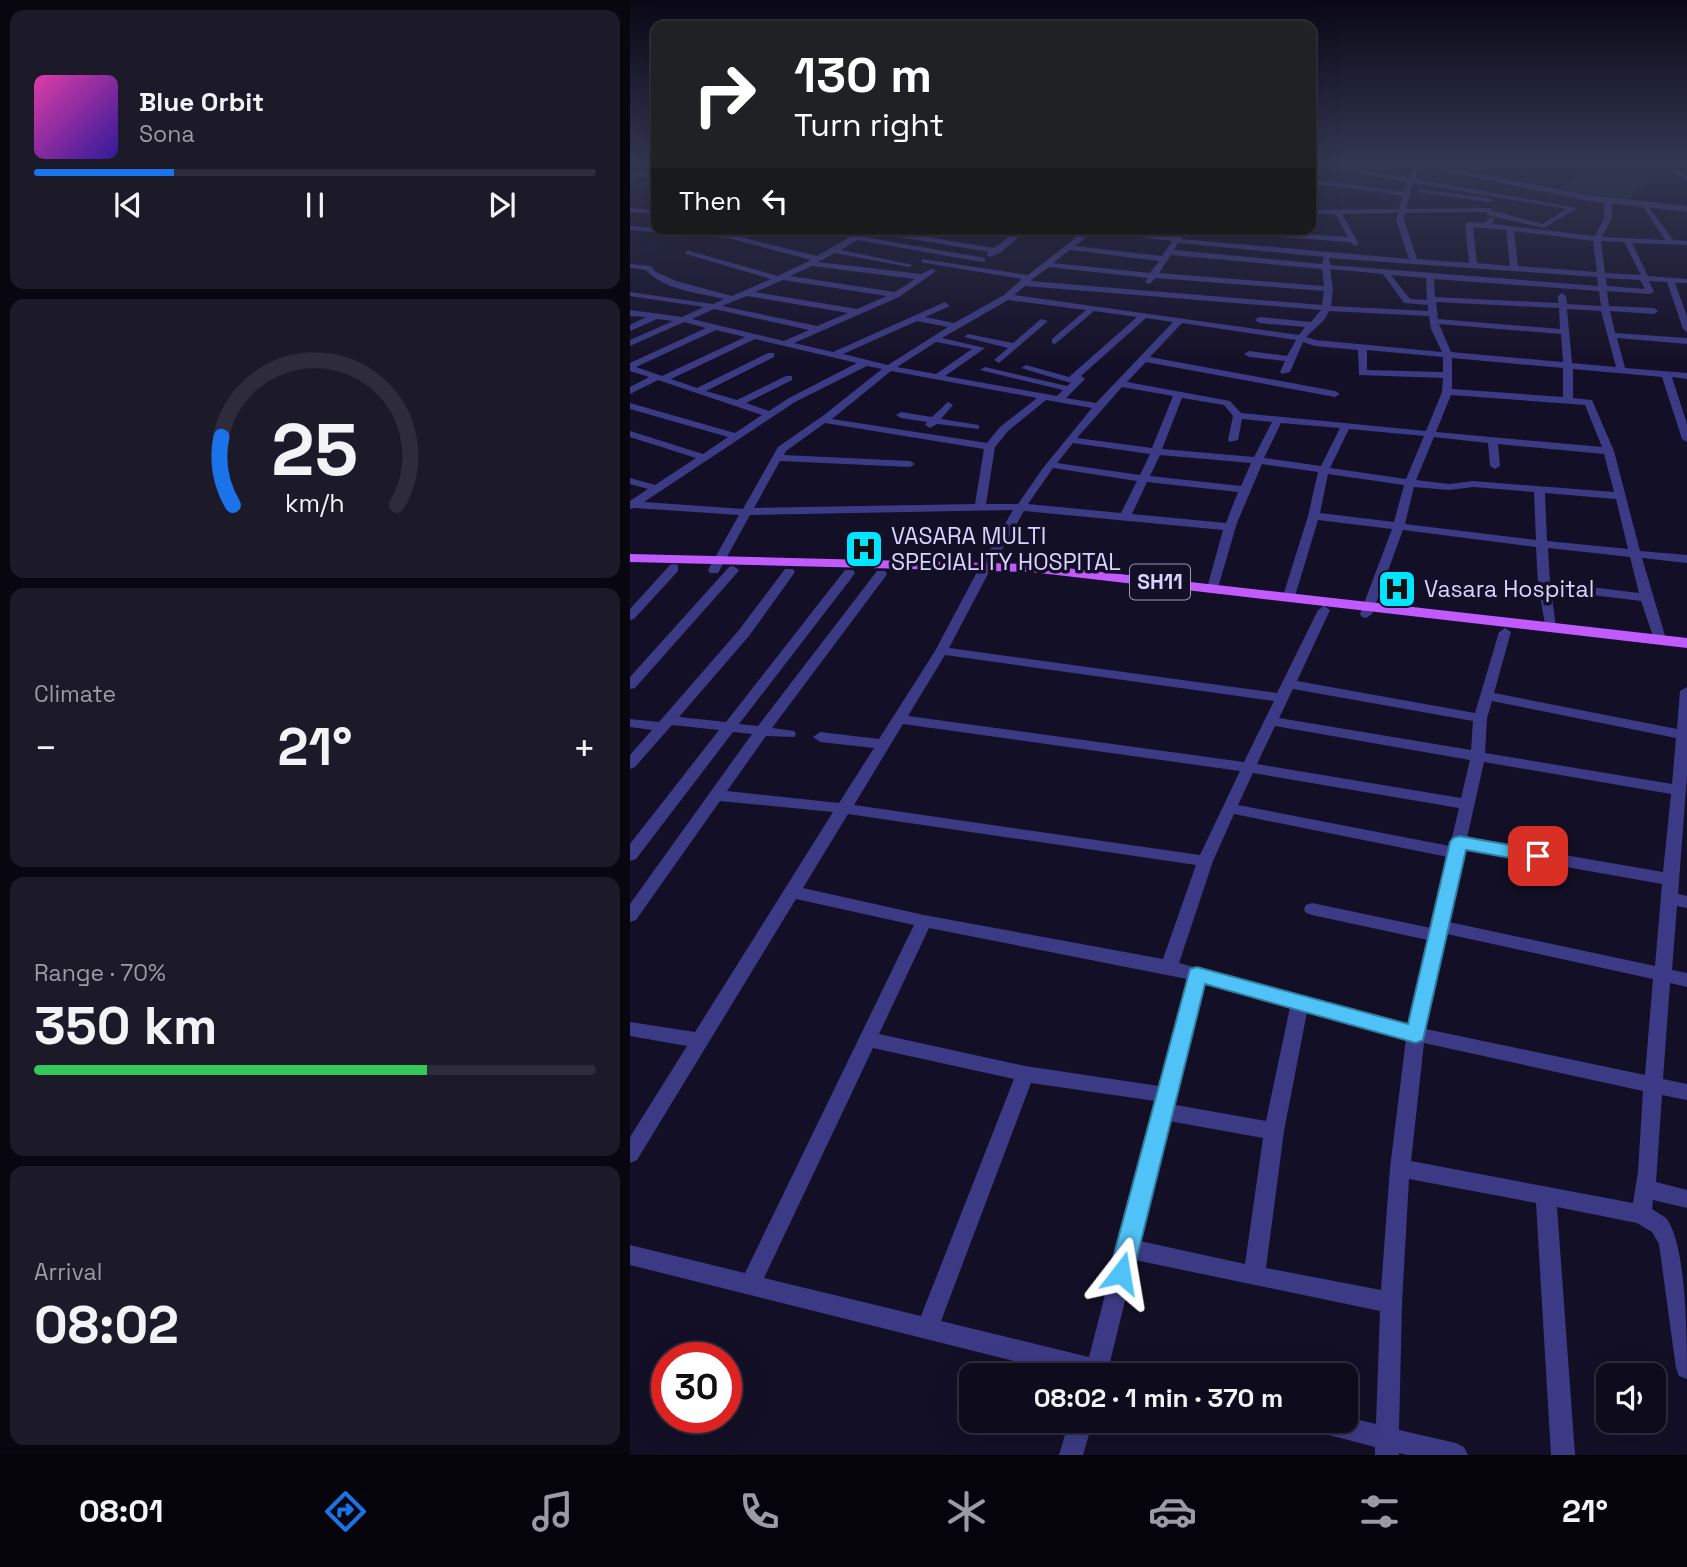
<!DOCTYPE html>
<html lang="en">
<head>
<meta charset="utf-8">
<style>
  body { margin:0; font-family:"Space Grotesk",sans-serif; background:#1c1929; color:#f1f3f6; height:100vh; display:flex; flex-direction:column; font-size:26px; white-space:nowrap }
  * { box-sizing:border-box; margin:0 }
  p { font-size:23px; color:#9b9ba3 }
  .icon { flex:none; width:38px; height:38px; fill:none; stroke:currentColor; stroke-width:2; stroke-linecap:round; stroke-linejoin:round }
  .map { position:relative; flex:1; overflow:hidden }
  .sheet { display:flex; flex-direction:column; gap:10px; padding:10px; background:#08060f; width:630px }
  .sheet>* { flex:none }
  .top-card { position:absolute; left:21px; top:21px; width:665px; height:214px; border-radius:14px; box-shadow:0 7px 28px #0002,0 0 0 2px #2e2b3b; background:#202124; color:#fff; overflow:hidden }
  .buttons { position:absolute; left:966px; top:1363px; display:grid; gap:14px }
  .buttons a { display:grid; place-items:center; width:70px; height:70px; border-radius:14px; background:#0e0b1c; box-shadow:0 7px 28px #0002,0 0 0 2px #2e2b3b; font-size:35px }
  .speed { position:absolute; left:21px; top:1342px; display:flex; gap:14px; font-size:35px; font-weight:700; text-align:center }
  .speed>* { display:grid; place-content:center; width:91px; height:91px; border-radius:50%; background:#0e0b1c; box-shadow:0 7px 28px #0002,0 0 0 2px #2e2b3b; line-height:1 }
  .speed .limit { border:10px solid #d22; background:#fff; color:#111 }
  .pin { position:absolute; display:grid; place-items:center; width:60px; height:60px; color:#fff; margin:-30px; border-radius:14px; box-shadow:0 4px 10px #0006 }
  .me { position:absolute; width:77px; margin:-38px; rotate:14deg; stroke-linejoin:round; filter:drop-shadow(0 0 5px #0008) }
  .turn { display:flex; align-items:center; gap:24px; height:147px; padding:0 28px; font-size:32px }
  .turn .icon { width:91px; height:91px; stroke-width:2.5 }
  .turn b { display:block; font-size:49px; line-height:60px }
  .then { display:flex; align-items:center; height:66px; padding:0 28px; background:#0003; gap:14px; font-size:26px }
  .big { font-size:52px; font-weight:600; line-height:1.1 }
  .sheet .card { flex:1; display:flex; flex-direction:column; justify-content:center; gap:10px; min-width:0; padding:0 24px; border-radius:14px; background:#1c1929 }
  .sheet .dial { align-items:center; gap:0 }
  .dial svg { height:182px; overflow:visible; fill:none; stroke:#2e2b3b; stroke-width:7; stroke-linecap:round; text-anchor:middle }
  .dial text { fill:#f1f3f6; stroke:none }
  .song { display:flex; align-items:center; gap:21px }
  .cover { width:84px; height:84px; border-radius:10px; background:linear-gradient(135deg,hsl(320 70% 55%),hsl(250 70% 35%)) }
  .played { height:7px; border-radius:4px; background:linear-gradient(90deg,#1a73e8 25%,#2e2b3b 25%) }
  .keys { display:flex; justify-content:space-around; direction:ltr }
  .heat { display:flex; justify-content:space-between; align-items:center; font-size:38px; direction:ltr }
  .charge { height:10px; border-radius:5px; background:linear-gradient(90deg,#34c759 70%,#2e2b3b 0) }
  .trip { position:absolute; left:329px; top:1363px; width:399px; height:70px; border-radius:14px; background:#0e0b1c; box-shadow:0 7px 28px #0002,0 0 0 2px #2e2b3b; font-weight:600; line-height:70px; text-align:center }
  .tabs { display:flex; height:112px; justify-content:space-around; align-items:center; background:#06040b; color:#9b9ba3 }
  .tabs .icon { width:49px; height:49px }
  .tabs .active { color:#1a73e8 }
  .tabs b { font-size:32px; color:#f1f3f6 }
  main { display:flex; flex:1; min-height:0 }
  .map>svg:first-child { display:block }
</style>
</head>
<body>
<main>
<section class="sheet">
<div class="card">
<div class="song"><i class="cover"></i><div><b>Blue Orbit</b><p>Sona</p></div></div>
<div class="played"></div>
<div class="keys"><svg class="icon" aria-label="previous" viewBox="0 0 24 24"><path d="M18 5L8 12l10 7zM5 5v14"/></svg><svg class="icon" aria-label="pause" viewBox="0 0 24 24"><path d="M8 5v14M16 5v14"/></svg><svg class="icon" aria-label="next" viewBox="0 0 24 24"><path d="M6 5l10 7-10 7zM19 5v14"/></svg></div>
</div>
<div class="card dial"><svg viewBox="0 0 100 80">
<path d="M14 69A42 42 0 1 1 86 69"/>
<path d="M14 69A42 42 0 0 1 9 39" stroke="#1a73e8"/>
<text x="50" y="56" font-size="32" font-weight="700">25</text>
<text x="50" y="72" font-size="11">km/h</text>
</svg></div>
<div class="card"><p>Climate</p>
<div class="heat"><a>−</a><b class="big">21°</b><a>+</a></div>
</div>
<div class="card"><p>Range · 70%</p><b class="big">350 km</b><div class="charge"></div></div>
<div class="card"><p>Arrival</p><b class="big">08:02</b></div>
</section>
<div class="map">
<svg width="1057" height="1455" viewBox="0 0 1057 1455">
  <rect width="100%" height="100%" fill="#130f26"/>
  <path fill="#12302f" d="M962,163h45l27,4 -38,33 -65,-12z"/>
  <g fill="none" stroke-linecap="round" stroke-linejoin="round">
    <path fill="#3d3a85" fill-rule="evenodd" d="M681,163l98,15 10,-15 3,2 -7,14 162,29 -33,20 -57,-13v-3l-82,1 -1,7 13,39 52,4 -4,-39 4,-2 16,1 5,-6 4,2 -2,5 103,12 9,-18v-18l4,-2 4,2v18l-10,19 63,3 -23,-35 4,-2 27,37 14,1v4l-55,-2 16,33 39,3v4h-12l12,33v16l-4,-3 -16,-47 -18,-1 5,11 -4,2 -43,-3 2,15 45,2 4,3 -4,3 -44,-3 5,22 72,5v6l-70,-6 8,30 62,5v6l-15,-2 15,47v18l-5,-3 -20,-62 -89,-8v29l19,2 22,51 26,100 47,4v8l-45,-5 24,81 -1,3 -5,1 -6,-4 -13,-38 -90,-11 5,37 -6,4 -4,-1 -8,-45 -2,-38 -133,-17 -31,84 -6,4 -4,-1 -2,-3 32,-85 -74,-9 -23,76 -6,4 -4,-1 -2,-3 25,-80 10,-44 -56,-8 -25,59 -20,68 -4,1 -6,-4 16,-58 -199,-19 -35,61 -40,76 328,45 41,-83 6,-4 6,4 -33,71 178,32 24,-81 6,-4 6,4 -17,61 183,36 3,-38 7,-4v89l-9,118 9,2v12l-10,-2 -5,64 15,3v14l-17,-4 -7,96 24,5v16l-25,-5 -6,87 31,8v18l-34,-8 -1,9c4,3 10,6 14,9 21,26 21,124 21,161l-8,-3 -3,-8 -17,-124 -7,-12 -15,-9 -80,-16 18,248h-24l-15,-252 -127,-24 -7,124 -3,127 57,13 8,4 4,8h-61l-8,-2v2h-24v-8l-69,-18 -4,-8h44v-4l30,7 4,-113 -245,-51 -25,102 19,6 3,8h-58l-444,-111v-20l115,28 169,-348 -118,-26 -159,261 -7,3v-26l57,-91 -57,-10v-14l65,10 138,-220 -113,-11 -84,119 -6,2v-18l122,-170 -19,-2 -97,127 -6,2v-17l89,-114 -47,-5 -37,42 -5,2v-14l22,-25 -22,-3v-8l29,3 80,-92 46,-61h8l2,3 -46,64 -70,81 47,5 119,-152h8l2,3 -2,3 -114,148 19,2 119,-155h8l2,3 -2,3 -113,151 22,3 2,3 -2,3 -28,-1 -39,55 112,12 35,-55 -54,-6 -7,-5 7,-5 59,7 56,-88 42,-79 36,-62 -263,5 -32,58h-8l-2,-3 31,-55 -104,-7 -5,1v-8l18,-12 -18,-5v-6l25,7 41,-27 -66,-21v-6l73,23 25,-17 -98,-28v-6l105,30 27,-18 -104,-35 -28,14v-7l19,-10 -19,-6v-8l76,-35 -22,-6 -54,24v-6l43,-19 -16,-2 -27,12v-6l16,-8 -16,-1v-6l52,7 22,-10 -74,-11v-4l83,12 11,-5c-25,-6 -60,-9 -78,-29l-16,-2v-4l21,2 5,6 20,9 56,15 39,-17 -85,-25v-4l92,26 33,-16 -83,-22 -98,-8v-4l98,8 89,22 47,-27h14l116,19 16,-12 -32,-7 37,3 4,-3h9l-28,24 -10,4 -4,-2 3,-3 -119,-20 -7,5 122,21v4h-3l-125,-22 -16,10 72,15 -4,2 -74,-14 -17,9 103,12 11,-5 4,2 -37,26 -105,46 39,9 112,-50 4,3 -1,2 -23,10 29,6 50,-28 18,-16 -97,-16h-3v-4l106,16 59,-46h29l59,8 5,-8h8l-7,10 228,20 -13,-39 2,-7 -56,1 17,30 -4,2 -5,-4 -109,-8 -1,-2 4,-2 104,7 -13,-23h-24v-4l88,-1 3,-13 -72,-11h-19v-4h19l73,11 4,-10 -96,-17zM783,183l153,26 -23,15 -50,-13 -3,-3 -84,1zM843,227l33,3 4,36 -33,-3zM464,231h2l76,10 -10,15 -87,-10zM884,231l79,10 4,31 -79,-6zM971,241l23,1 17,33 -36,-2zM548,243l146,14 -2,7 -148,-14zM440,250l89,11 -9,12 -97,-10zM541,255l151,14 2,17 -165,-13zM699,258l268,19 1,9 -268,-21zM182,266l103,13 -20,13 -105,-16zM419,267l99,11 -3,4 4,2 7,-6 168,13 -2,14 -292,-24zM700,269l53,5 21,29 24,2v6l-97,-5 2,-17zM761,275l35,3 1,22 -17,-1zM976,278l34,2 5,9 -38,-3zM804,279l165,12 2,15 -34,-2 -1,-8 -4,-3 -4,3v7l-123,-6zM153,280l104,16 -30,13 -102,-17zM395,286l296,24 -10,12 -52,-5 -4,3 4,3 46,4 -6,8 -285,-40zM117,296l101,17 -31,13 -95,-20zM378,300l78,10 -34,29v4l3,1 39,-33 43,6 -68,60 -43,-12 -5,3 50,15 -4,3 -82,-19 -5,3 83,20 -6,6 -112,-20 40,-28 -43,-10zM806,302l123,6 1,21 -122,-10zM84,309l95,21 -25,11 -92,-22zM937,309l34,2 15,56 -44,-4zM699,311l100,5 2,13 11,23 -126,-12 -10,-3 18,-17zM516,318l27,4 -77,81 -30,-5 19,-19 -4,-3zM287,321l31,6 -60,38 -45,-11zM552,323l114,17 -9,16 -38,-5 -5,3 5,3 36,4 -5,11 2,2 8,-2 13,-30 12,4 43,4 1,25 84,3 -1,14 -16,39 -185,-18 -11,-12 -103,-19 19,-20 189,35 5,-3 -5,-3 -185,-34zM809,324l122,10 2,28 -112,-10zM86,330l29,7 -83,39 -26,-9zM125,339l102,24 -68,35 -20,13 -23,-8 46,-23v-4h-6l-49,24 -31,-9 68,-34v-4h-6l-71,35 -26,-9zM306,342l36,7 -36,25 -39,-7zM737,350l76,7v15l-76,-2zM822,358l111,10v29l-111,-8zM237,366l15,3 -58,46 -46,32 -35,62 -99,-7 151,-100zM261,371l146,27 -37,29 -13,16 -155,-24zM492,387l51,9 -21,52 -75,-10zM821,395l134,10 17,42 -166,-15zM552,398l42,7 9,11 -5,24 1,2 9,-2 4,-21 30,3 -18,35 -92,-8zM416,400l46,8 -49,60 -25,36h-32l9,-57 13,-16zM195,423l159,26 -9,55 -221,4 26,-47 130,6 5,-3 -5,-3 -126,-6 2,-4zM651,423l59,5 -19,38 -57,-8zM719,429l75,7 -18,43 -76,-11zM804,437l54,6 2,23 5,3 5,-3 -2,-22 106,10 10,38 -141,-11 -24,3 -33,-4zM443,443l77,11 -10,21 -83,-12zM530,455l91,8 -10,23 -91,-10zM423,468l84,13 -16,32 -93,-9zM698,474l76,11 -10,37 -74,-9zM517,482l91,10 -12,31 -94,-9zM784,487l35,3 24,-3 61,5 2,48 -131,-16zM915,493l71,6 12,50 -81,-8zM918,548l82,9 9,36 -89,-11zM315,655l329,46 -30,61 -336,-46zM663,689l180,32 -2,29 -192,-32zM862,701l184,37 -4,46 -187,-31 2,-35zM273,724l337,47 -40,84 -346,-50zM645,726l195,34 -9,38 -204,-34zM854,762l187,32 -8,78 -196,-34zM623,773l206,35 -9,38 -212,-41zM218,814l348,51 -33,94 -239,-44 -121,-27zM604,814l214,43 -17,71 -119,-25 -6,2 -2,4 2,4 6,2 116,25 -19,85 -230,-62 34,-102zM835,849l197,35 -7,82 -206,-44zM299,928l258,51 -28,107 -134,-20 -146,-32zM817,934l206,45 -8,96 -219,-46zM574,983l86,24 -24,114 -90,-16 -1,-10zM677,1012l99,27 -16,129 -9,122 -115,-22 18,-137zM794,1043l219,48 -5,81 -5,31 -222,-42zM243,1048l141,31 -93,237 -157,-38zM401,1083l124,18 -66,256 -148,-36zM539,1121l94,17 -18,126 -105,-23z
      M1029,163h7l21,13v5z
      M0,170l26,5v4l-26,-5z
      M789,189l70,9 4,2 -4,2 -72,-10z
      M0,208l26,2v4l-26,-2z
      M411,319l7,2 -49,42 -5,-3 14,-12 -44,-11 4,-3 45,9z
      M318,402l5,3 -12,14 38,6v4l-42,-5 -7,4 -5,-3 2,-3 -26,-4 -5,-3 5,-3 31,5z
      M44,564l4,1v6l-44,48 -4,1v-11l40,-44z
      M103,566l6,4 -2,3 -102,115 -5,1v-12l99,-110z
      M439,1421h24l-10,34h-24z"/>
    <path fill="#3d3a85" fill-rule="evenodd" d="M774,163h17l168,32 98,11v6l-98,-11z"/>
    <path fill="#c25bff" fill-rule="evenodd" d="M0,554l401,10 656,74v10l-656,-76 -401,-10z"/>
  </g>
  <linearGradient id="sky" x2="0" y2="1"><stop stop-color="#0a0815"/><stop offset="0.44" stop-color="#333752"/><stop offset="1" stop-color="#333752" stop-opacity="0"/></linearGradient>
  <rect width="1057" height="367" fill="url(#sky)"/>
  <path fill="#4fc3f7" stroke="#337fa1" stroke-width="2" d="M829,836l79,14 7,2 2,4 -2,5 -7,2 -72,-13 -43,190 -7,3 -211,-59 -72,289 -4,8 -8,3 -9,-3 -3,-8 81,-304 7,-2 211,57 42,-182 3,-4z"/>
  <defs>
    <symbol id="hospital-square" viewBox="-11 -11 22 22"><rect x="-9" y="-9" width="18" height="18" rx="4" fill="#00e5ff" stroke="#130f26"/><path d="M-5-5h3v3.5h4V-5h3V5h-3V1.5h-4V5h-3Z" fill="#111"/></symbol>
  </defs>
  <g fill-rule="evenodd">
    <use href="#hospital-square" x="212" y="527" width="44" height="44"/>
    <use href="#hospital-square" x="745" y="567" width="44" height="44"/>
  </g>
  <g text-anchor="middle" stroke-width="7" stroke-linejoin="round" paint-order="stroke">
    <rect fill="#130f26" stroke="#9e99be" stroke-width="2" x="500" y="564.5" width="60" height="35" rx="5"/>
    <g font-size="21" font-weight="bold" fill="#d9d4ff">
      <text x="530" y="589">SH11</text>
    </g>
    <g font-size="23" fill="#d9d4ff" stroke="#130f26" text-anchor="start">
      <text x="261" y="544">VASARA MULTI<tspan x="261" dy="26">SPECIALITY HOSPITAL</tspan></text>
      <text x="794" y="597">Vasara Hospital</text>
    </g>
  </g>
</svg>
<div class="buttons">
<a><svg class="icon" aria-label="sound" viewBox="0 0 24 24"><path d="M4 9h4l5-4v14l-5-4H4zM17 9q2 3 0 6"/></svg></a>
</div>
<div class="speed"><div class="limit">30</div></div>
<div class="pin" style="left:908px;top:856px;background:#d93025"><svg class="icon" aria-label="arrive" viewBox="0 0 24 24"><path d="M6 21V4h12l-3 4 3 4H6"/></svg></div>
<svg class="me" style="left:491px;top:1273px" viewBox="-20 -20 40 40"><path d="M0-17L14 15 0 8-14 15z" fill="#4fc3f7" stroke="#fff" stroke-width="4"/></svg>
<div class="trip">08:02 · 1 min · 370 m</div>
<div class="top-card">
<div class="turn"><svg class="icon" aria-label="right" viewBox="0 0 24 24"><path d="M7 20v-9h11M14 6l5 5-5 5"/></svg><div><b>130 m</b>Turn right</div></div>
<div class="then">Then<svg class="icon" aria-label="left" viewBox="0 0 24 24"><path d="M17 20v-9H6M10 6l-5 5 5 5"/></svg></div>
</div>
</div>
</main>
<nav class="tabs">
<b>08:01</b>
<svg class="icon active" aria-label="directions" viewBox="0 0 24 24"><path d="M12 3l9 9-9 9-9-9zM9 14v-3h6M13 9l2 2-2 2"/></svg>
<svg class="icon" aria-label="music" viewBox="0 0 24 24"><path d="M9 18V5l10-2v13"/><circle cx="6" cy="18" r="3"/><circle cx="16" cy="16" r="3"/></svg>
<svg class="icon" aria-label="phone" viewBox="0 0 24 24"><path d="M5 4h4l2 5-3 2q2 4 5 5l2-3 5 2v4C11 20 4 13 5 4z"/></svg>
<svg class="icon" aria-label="climate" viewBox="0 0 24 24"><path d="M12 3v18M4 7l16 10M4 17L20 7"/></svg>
<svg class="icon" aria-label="car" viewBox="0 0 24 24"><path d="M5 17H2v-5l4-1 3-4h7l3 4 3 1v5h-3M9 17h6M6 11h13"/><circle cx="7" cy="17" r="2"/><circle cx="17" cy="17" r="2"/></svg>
<svg class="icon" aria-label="filters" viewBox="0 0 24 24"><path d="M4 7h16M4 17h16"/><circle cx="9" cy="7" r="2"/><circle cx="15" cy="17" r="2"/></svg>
<b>21°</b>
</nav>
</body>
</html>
